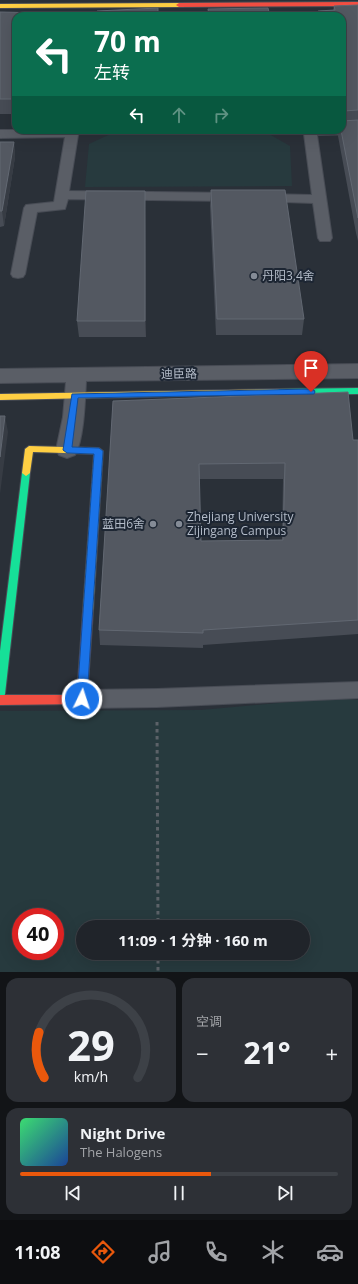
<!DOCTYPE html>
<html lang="zh">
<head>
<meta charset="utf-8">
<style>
  body { margin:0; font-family:"Open Sans","Noto Sans SC",sans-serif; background:#2d3036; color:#f1f3f6; height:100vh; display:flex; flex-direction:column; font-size:15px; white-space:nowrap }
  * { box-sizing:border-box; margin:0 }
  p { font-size:13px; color:#a2a4a8 }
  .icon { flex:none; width:22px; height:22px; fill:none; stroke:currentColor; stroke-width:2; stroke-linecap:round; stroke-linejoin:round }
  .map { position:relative; height:972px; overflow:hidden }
  .side { display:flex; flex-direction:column; gap:6px; padding:6px; background:#121417; flex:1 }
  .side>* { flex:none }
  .guide { position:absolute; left:12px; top:12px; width:334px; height:122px; border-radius:12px; box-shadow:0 4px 16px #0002,0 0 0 1px #3d4147; background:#0b6e4f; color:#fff; overflow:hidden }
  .speed { position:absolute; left:12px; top:908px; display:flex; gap:8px; font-size:20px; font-weight:700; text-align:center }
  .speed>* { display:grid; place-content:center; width:52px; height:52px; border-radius:50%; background:#20242a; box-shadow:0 4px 16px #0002,0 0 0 1px #3d4147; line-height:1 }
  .speed .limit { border:6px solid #d22; background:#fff; color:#111 }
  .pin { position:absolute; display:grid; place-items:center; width:34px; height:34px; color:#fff; margin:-41px -17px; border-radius:50% 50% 50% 0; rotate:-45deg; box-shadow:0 0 4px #0007 }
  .pin .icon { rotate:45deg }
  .me { position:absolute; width:44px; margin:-22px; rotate:4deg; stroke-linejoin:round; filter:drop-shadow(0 0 3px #0008) }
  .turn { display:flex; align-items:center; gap:14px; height:84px; padding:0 16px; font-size:18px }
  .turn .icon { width:52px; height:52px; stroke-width:2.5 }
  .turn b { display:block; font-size:28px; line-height:34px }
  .lanes { display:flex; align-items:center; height:38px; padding:0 16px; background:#0003; justify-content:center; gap:20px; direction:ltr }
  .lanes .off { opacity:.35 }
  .big { font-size:30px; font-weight:700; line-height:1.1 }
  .side .widget { flex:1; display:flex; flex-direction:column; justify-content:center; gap:6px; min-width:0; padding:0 14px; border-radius:12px; background:#2d3036 }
  .side .dial { align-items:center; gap:0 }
  .dial svg { height:104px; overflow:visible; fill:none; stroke:#3d4147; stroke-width:7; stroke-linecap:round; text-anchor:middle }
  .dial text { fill:#f1f3f6; stroke:none }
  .song { display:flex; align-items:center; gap:12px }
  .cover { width:48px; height:48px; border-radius:6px; background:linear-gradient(135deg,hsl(140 70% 55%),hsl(220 70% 35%)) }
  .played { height:4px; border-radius:2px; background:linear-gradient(90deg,#ea580c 60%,#3d4147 60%) }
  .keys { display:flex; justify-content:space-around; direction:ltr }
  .heat { display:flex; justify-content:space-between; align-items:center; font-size:22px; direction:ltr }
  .side .tiles { flex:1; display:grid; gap:6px; grid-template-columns:1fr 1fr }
  .widget:last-child { grid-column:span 2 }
  .trip { position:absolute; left:76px; top:920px; width:234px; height:40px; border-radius:20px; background:#20242a; box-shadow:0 4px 16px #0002,0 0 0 1px #3d4147; font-weight:700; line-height:40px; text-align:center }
  .menu { display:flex; height:64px; justify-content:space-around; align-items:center; background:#0d0e11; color:#a2a4a8 }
  .menu .icon { width:28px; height:28px }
  .menu .on { color:#ea580c }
  .menu b { font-size:18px; color:#f1f3f6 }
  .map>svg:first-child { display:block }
</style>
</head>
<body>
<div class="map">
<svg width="358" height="972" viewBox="0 0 358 972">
  <rect width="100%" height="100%" fill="#2a3038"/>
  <path fill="#273a3e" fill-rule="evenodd" d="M119,130h143l28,16 2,40 -207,1 4,-43z
    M334,698l24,2v272h-358v-261l201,-1zM21,917h34v34h-34zM83,927h220v26h-220z"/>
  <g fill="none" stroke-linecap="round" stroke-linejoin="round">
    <defs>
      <path id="lane" d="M358,126v8l-41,1 15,103 -2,3h-10l-2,-3 -5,-35 -56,-2 -2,-3 2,-3 5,-1 50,1 -8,-61 -4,-4h42v-3z
        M0,130h85l-7,5 -9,56 165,2 5,1 1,3 -1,3 -5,1 -166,-2 -3,10 -28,3 -12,62 -2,3 -5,1 -5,-1 -2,-3 13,-66 2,-3 28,-3 11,-65 -65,1z
        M358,682v16l-201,9 -75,1 -7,-3 -3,-6 3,-6 7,-3 75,-1z"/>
      <path id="street" d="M358,364v14l-272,3c-1,20 -2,58 -11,74l-8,3 -8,-3 -3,-5 7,-33 3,-35 -66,1v-14z"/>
      <path id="fast" d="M358,388v6l-80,1 -4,-3 4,-3z
        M26,470l4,3 -25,221 -1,3 -4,2v-48l22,-178z"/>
      <path id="slow" d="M0,4l179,-1 3,2 -3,2 -179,1z
        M278,389l4,3 -1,2 -281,6v-6z
        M29,446l70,2 4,3 -10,160 -1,3 -4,1 -4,-1 -1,-3 11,-157 -61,-2 -3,21 -4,3 -4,-3 3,-24z"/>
      <path id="jam" d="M358,2v4l-179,1 -3,-2 3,-2z
        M88,607l4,1 1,3 -6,88 -1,3 -4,2 -82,1v-10h77l6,-84 1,-3z"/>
    </defs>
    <use href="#lane" stroke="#484c55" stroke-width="2"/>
    <use href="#street" stroke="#484c55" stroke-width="2"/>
    <use href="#fast" stroke="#484c55" stroke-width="2"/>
    <use href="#slow" stroke="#484c55" stroke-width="2"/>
    <use href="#jam" stroke="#484c55" stroke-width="2"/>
    <path stroke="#5c6268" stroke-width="3" stroke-dasharray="3.5 3.5" stroke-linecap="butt" d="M157,722l1,205
      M158,953v19"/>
    <use href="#lane" fill="#5a5e66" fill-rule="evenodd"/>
    <use href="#street" fill="#5a5e66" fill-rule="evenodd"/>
    <use href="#fast" fill="#16e098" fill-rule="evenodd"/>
    <use href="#slow" fill="#ffcf43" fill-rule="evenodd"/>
    <use href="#jam" fill="#f24e42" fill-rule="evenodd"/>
  </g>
  <path fill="#474c55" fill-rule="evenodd" d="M358,5v236l-2,-8 -18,-97 1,-6h3v-114h-24v-5l15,-1 1,-4z
    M0,12l16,4v98h-16z
    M0,142h14l1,15 -11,69 -4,1z
    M211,190l93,129 -2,16h-86l-6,-129z
    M145,206l1,131h-67l-2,-16z
    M113,401l240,39h5v194l-155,11v3l-103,-3 -1,-15zM199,479h84l-1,61 -81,1z"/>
  <path fill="#373c44" d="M344,111l-2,14v-11z
    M14,142l1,15 -11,69 -2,-15z
    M145,191v15l1,131 -1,-16z
    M5,416l3,16 -8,62v-37z"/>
  <path fill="#535861" stroke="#626872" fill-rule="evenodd" d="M358,5v105l-14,1 -2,3v-98h-23l-1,-5 17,-1 -1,-4z
    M158,8v8h-61v-5z
    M268,8l2,8h-61l-1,-7z
    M0,12l47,1 -1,3h-30v83h-16z
    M358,120v98l-17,-88h1v-9z
    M0,142h14l-12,69h-2z
    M211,190h74l19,129h-87z
    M86,191h59v130h-68z
    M348,392l5,48h5v180l-155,10v3l-104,-3 14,-229zM285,463l-2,77 -82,1 -2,-77z
    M0,416h5l-5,41z"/>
  <path fill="#1a73e8" stroke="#114b97" d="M311,389l3,1 1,2 -1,2 -236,4 -6,49 27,1 4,3 -16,248 -1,3 -4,2 -4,-2 -1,-3 17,-245 -27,-1 -4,-3 9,-56z"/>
  <g fill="#848b96" stroke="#1d2633" stroke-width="1.5">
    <circle cx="254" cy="276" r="4"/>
    <circle cx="153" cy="524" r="4"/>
    <circle cx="179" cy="524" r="4"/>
  </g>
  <g text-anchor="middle" stroke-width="4" stroke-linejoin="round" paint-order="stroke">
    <g font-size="12" fill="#b4bcc9" stroke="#1d2633" text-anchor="start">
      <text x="262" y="280">丹阳3,4舍</text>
      <text x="187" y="521">Zhejiang University<tspan x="187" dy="14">Zijingang Campus</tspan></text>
      <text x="145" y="528" text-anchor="end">蓝田6舍</text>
    </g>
    <g font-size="12" fill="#b4bcc9" stroke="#1d2633">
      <text transform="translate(179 374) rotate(-1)" y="4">迪臣路</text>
    </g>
  </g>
</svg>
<div class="speed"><div class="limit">40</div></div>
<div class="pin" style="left:311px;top:392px;background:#d93025"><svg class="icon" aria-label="arrive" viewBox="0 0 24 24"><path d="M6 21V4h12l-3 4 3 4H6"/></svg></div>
<svg class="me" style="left:82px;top:699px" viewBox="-20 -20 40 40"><circle r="17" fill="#1a73e8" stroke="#fff" stroke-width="3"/><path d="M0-11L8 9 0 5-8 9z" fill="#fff"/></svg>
<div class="trip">11:09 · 1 分钟 · 160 m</div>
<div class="guide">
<div class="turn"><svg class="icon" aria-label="left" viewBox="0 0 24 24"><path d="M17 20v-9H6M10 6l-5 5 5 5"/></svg><div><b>70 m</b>左转</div></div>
<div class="lanes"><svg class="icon" aria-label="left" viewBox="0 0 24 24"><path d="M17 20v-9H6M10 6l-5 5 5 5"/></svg><svg class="icon off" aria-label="ahead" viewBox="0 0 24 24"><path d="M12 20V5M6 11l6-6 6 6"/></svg><svg class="icon off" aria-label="right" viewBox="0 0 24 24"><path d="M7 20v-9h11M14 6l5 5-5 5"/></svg></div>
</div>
</div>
<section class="side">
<div class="tiles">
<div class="widget dial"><svg viewBox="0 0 100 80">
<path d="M14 69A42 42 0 1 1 86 69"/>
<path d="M14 69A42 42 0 0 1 10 34" stroke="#ea580c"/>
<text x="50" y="56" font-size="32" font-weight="700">29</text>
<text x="50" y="72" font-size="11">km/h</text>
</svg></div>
<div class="widget"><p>空调</p>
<div class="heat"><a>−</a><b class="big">21°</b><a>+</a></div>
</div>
<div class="widget">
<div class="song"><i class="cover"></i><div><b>Night Drive</b><p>The Halogens</p></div></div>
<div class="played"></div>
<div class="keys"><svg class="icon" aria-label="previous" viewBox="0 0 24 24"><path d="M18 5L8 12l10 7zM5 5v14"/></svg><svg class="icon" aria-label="pause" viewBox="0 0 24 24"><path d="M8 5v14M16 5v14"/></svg><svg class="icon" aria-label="next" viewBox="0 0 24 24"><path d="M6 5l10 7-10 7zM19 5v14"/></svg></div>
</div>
</div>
</section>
<nav class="menu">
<b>11:08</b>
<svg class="icon on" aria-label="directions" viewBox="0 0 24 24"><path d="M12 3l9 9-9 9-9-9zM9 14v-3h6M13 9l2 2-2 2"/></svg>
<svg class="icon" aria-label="music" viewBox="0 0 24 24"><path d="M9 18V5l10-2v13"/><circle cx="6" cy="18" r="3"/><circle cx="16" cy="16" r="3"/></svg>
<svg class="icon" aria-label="phone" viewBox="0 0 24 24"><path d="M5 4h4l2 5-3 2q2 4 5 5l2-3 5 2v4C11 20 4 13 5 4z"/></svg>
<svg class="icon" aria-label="climate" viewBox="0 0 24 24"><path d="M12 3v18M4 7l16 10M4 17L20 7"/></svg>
<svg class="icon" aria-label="car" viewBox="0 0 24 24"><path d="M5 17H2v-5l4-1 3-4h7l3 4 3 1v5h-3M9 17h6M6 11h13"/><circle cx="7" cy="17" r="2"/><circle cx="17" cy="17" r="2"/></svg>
</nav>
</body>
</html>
